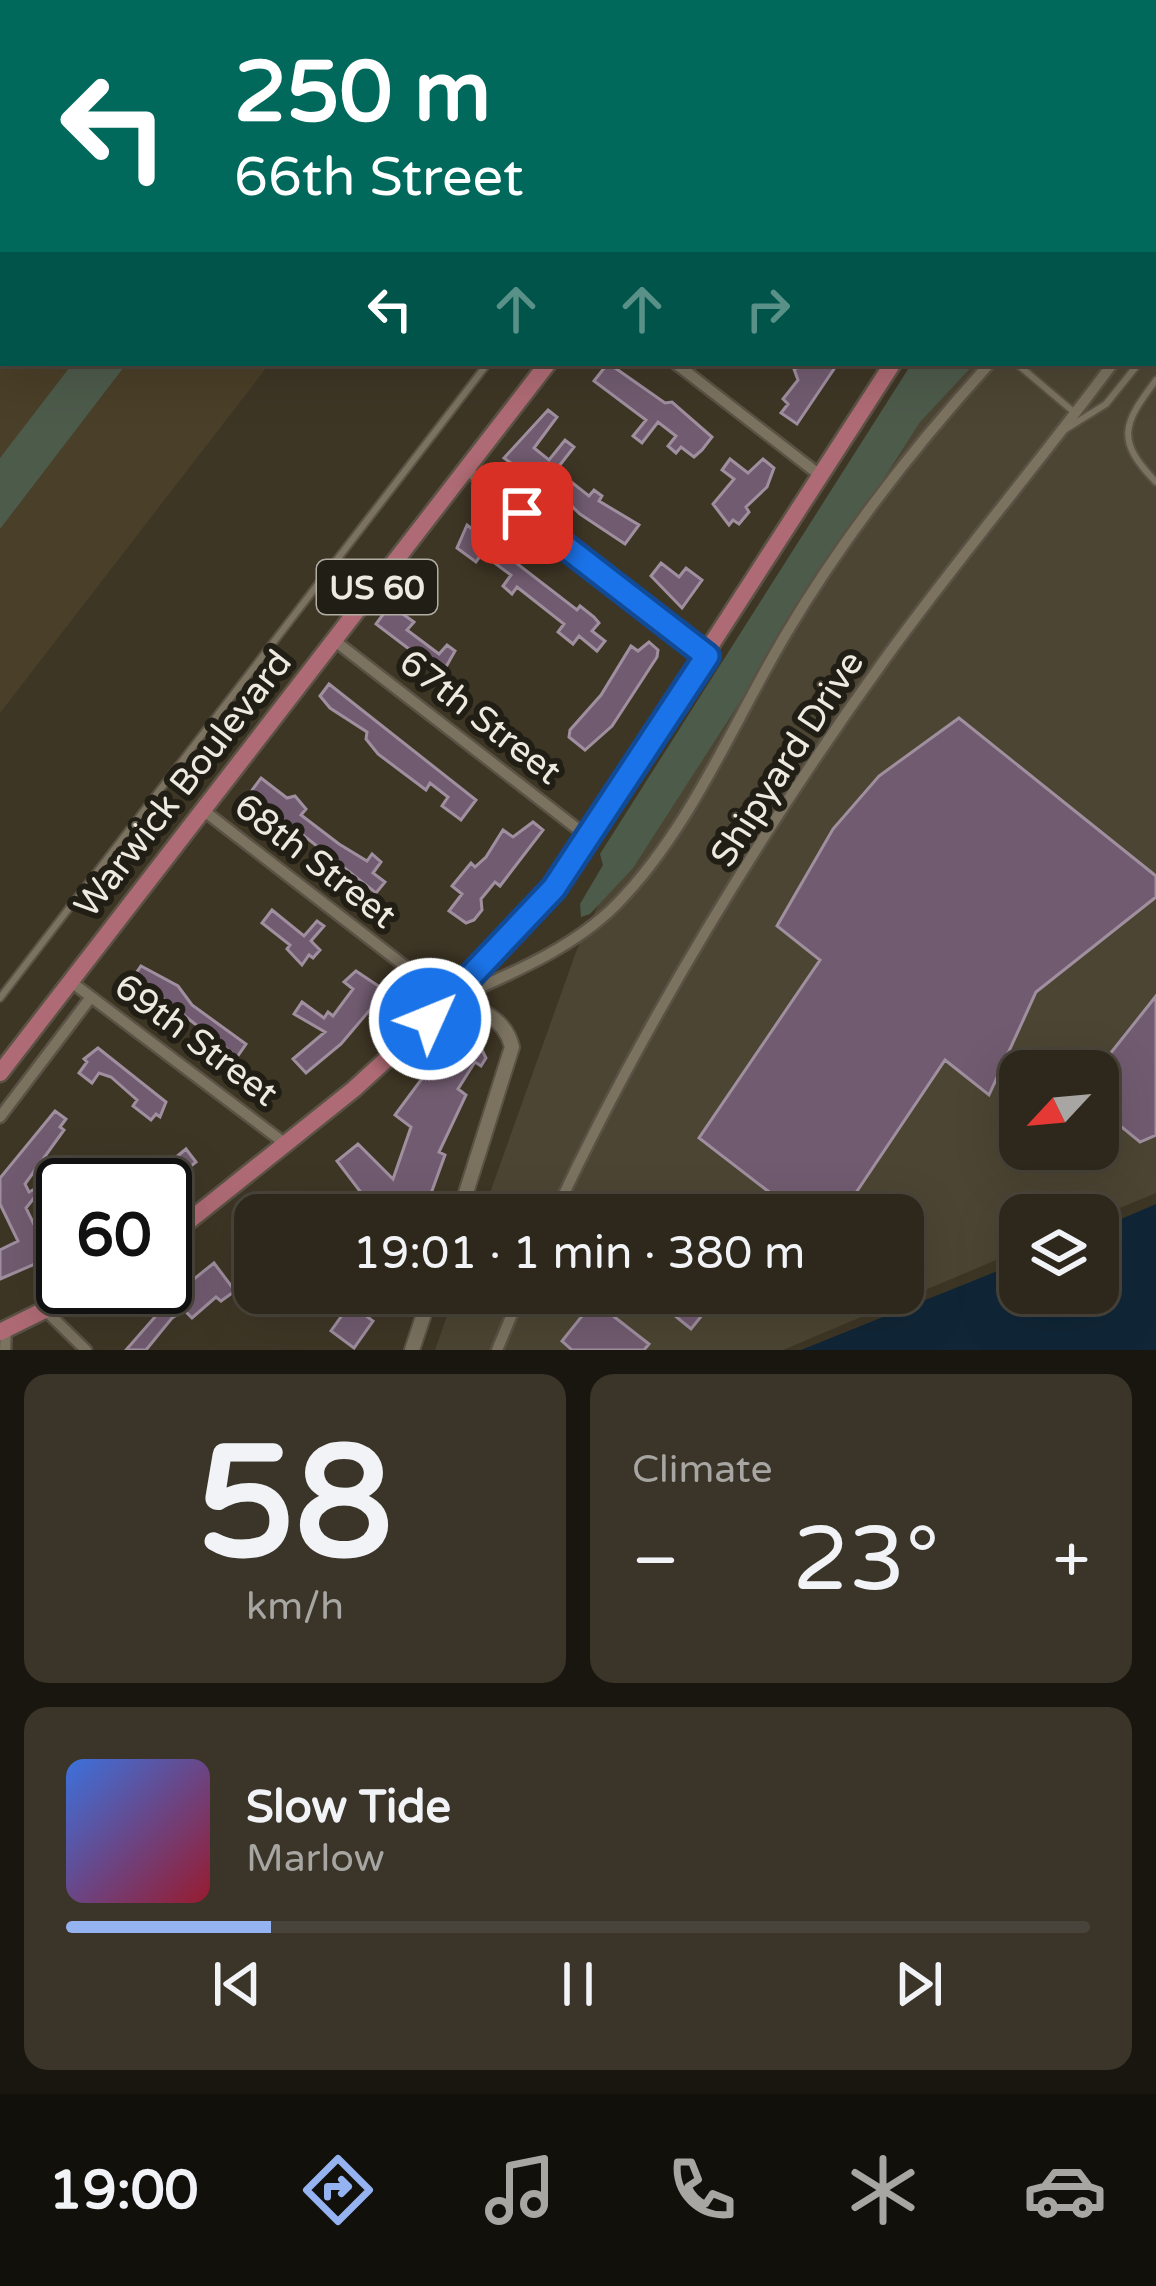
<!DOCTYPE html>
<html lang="en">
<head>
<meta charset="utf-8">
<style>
  body { margin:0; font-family:"Varela Round",sans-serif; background:#3a3429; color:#f1f3f6; height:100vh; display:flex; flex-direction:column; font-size:45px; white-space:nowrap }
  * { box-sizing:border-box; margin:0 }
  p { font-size:39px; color:#a7a6a3 }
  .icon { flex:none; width:66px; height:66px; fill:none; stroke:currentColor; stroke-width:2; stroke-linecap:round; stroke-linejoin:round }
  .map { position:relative; height:1350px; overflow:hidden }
  .details { display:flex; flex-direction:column; gap:24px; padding:24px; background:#19160f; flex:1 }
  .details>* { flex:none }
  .guide { position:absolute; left:0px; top:0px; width:1158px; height:366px; box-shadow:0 12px 48px #0002,0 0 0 3px #49443b; background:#00695c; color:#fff; overflow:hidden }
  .needle { width:78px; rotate:244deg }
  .fabs { position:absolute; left:999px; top:1050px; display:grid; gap:24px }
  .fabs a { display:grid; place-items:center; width:120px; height:120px; border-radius:24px; background:#2e281c; box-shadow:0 12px 48px #0002,0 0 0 3px #49443b; font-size:60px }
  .speed { position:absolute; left:36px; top:1158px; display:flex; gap:24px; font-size:60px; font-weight:700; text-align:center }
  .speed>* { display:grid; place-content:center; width:156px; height:156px; border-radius:50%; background:#2e281c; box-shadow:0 12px 48px #0002,0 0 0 3px #49443b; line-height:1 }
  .speed .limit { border:6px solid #111; border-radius:18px; background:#fff; color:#111 }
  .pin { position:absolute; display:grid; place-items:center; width:102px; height:102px; color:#fff; margin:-51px; border-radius:24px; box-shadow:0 6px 18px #0006 }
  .me { position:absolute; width:132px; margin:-66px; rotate:46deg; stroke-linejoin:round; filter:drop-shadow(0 0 9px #0008) }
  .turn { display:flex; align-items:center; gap:42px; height:252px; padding:0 36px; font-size:54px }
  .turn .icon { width:156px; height:156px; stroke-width:2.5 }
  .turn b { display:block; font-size:84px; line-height:102px }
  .lanes { display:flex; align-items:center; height:114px; padding:0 36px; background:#0003; justify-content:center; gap:60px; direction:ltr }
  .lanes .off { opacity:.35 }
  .big { font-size:90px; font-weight:600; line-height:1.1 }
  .details .tile { flex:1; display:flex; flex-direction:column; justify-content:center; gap:18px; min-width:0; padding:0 42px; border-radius:24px; background:#3a3429 }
  .details .dial { align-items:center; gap:0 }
  .dial b { font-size:156px; line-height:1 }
  .song { display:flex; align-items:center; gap:36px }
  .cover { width:144px; height:144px; border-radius:18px; background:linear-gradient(135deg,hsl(220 70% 55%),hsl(350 70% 35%)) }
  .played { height:12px; border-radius:6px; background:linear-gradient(90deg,#95b2f1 20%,#49443b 20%) }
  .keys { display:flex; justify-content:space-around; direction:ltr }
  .heat { display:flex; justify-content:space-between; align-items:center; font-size:66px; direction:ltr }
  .details .tiles { flex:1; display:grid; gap:24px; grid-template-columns:1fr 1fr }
  .tile:last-child { grid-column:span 2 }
  .trip { position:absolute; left:234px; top:1194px; width:690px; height:120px; border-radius:24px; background:#2e281c; box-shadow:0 12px 48px #0002,0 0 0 3px #49443b; font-weight:600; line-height:120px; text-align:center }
  .tab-bar { display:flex; height:192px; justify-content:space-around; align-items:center; background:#12100b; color:#a7a6a3 }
  .tab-bar .icon { width:84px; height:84px }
  .tab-bar .selected { color:#95b2f1 }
  .tab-bar b { font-size:54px; color:#f1f3f6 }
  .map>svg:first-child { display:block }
</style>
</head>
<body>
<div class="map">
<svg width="1156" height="1350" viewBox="0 0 1156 1350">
  <rect width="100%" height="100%" fill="#3e3625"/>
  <path fill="#4a3f28" d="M0,0h549l-546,3v360h267l-270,350z"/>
  <path fill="#4c4533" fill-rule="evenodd" d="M1156,105v1088l-58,24 -78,-2v35l-237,100h-348l20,-57h448v-78h-421l94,-263 72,-153 275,-436h232zM1020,1071h78v78h-78z"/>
  <path fill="#4d5b4b" d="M73,363h54l-127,166v-71z
    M912,363h63l-55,59 -287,446 -43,46 -9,3 -1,-13 23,-39 -3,-11z"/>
  <path fill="#102637" d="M1156,1204v146h-355l219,-88v31h78v-64z"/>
  <path fill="#715b70" stroke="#a08f9f" stroke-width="3" d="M608,363l57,40 7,-1 40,35 -10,13 -8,7 -13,-10 -5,6 -8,-7 8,-10 -18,-14 -16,21 -9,-7 13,-16 -52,-39z
    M809,363h29l-41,61 -16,-11 7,-9 -5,-5 15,-19 -4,-11z
    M548,410l9,7 -23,31 15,12 16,-20 9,7 -18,23 33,26 5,-6 8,6 -3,5 40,24 -14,19 -45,-30 -41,-39 -5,5 -30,-22z
    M730,459l18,14 15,-14 11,9 -7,19 -21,20 3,5 -10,12 -6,-4 -4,5 -16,-21 21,-25 -12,-9z
    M467,525l110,85 3,-4 14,11 5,6 -7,8 13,10 -8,10 -18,-15 -6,8 -15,-12 6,-8 -47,-37 -5,7 -9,-8 8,-11 -19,-14 -11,-6 -5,7 -19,-14z
    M661,563l18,14 7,-9 16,12 -20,28 -31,-32z
    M390,605l24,17 -7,8 32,24 8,-9 8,6 -13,23 -66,-50z
    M649,642l9,8 -1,7 -45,69 -27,24 -16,-13 1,-7 31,-35 30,-49 7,5z
    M329,684l147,116 -15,20 -19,-14 6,-9 -18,-14 -4,7 -48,-36 -12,-15 1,-7 -37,-24 -10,-12z
    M959,718l197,158v21l-120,95 -47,103 -44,-35 -104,155h-42l-100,-77 121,-178 -43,-34 56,-97 46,-53z
    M261,778l26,20 8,-2 11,13 -5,6 38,29 28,17 5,-7 9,8 -8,11 12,9 -9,11 -126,-100z
    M533,822l10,8 -43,56 -5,-4 -14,17 1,11 -8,10 -8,3 -17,-12 13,-17 -10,-8 19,-23 4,4 11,-10 17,-27 10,7z
    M272,910l32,26 13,-15 7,5 -13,15 9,9 -7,8 -4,-3 -7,10 -15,-16 3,-4 -28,-22z
    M141,966l37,20 14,19 54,39 -9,13 -103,-81z
    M356,971l36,24 -12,15 -6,-5 -33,39 -35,29 -13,-14 32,-27 -31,-18 8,-12 22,16 4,-6 5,4 20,-27 -9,-7z
    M1156,996v139l-16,7 -28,-23 -14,17v-67z
    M456,1037l25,11 5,10 -5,8 -6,-4 -17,27 8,6 -27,57 6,3 -20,55 -4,5h-51l-1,-12 -32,-42 21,-17 35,35 18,-52 -16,-12 34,-46 10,7 18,-26 -6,-5z
    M98,1048l68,54 -6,15 -4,-3 -5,6 -18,-14 4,-6 -26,-23 -12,-4 -7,10 -13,-10 8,-11 -3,-3z
    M55,1111l11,8 -6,8 4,3 -39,54 4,8 17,-9 -20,25 14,29 15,-7 8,22 -63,27v-29l18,-9 -18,-37v-26z
    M186,1149l10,13 -29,23h-25z
    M214,1263l21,28 -14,10 -5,-4 -24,21 -8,-8 -12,8 -26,32h-20l49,-56z
    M647,1293h73l-29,36z
    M594,1301l55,43 -5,6h-72l-10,-9z
    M350,1304l23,17 -19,27 -23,-17z"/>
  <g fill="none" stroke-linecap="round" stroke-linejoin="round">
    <defs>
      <path id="service" d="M43,3l2,-3
        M0,63l3,-4
        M1155,323l1,-2
        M1155,343l1,-1
        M1016,363l59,50
        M1156,380c-33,44 -41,60 0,102
        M1066,429l40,-25 33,-41
        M0,998l488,-635"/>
      <path id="minor" d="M979,0l4,3
        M1155,185l1,-1
        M1155,304l1,-1
        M675,363l146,113
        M467,470l240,186
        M335,641l253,196
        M203,810l247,191c57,-26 121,-51 166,-96 74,-75 117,-182 170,-271 58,-98 128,-187 204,-271
        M70,981l217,164
        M0,1117l91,-120
        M554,1215c87,-187 210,-389 331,-556 73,-101 154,-196 228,-296
        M46,1311l40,39
        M5,1350l1,-20
        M497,1350l24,-57"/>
      <path id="tertiary" d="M450,1001c28,7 55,16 62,46l-53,168
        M412,1350l19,-57"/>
      <path id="primary" d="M824,3l2,-3
        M1155,71l1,-1
        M0,1073l548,-710
        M165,1240l189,-151 96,-88 104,-113 339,-525
        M0,1332l91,-45"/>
    </defs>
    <use href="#service" stroke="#5a5244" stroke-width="10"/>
    <use href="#minor" stroke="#5a5244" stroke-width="15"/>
    <use href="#tertiary" stroke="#5a5244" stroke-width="18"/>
    <use href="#primary" stroke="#5a5244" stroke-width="21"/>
    <use href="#service" stroke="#7b7260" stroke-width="6"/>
    <use href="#minor" stroke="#7b7260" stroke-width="10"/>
    <use href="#tertiary" stroke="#7b7260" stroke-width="14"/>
    <use href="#primary" stroke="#af6b75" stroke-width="16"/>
  </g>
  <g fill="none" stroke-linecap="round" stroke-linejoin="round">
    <defs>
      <path id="route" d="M430,1019l124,-131 153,-232 -185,-143"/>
    </defs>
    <use href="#route" stroke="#114b97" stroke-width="30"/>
    <use href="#route" stroke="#1a73e8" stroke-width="21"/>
  </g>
  <g text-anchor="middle" stroke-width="12" stroke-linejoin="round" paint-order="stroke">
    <rect fill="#211e16" stroke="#b1ada3" stroke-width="3" x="317" y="560" width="120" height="54" rx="9"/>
    <g font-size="33" font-weight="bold" fill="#efeadf">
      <text x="377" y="599">US 60</text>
    </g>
    <g font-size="36" fill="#efeadf" stroke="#211e16">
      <text transform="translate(481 716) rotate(38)" y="13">67th Street</text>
      <text transform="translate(786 758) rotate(-57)" y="13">Shipyard Drive</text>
      <text transform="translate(182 783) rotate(-52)" y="13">Warwick Boulevard</text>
      <text transform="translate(316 860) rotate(38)" y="13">68th Street</text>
      <text transform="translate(197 1039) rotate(37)" y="13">69th Street</text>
    </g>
  </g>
</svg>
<div class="fabs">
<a><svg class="needle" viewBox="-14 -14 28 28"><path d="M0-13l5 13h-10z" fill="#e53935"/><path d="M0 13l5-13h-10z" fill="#a7a6a3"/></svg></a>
<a><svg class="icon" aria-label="layers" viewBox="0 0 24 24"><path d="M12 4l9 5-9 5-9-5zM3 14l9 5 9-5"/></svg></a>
</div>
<div class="speed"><div class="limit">60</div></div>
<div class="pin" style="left:522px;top:513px;background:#d93025"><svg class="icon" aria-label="arrive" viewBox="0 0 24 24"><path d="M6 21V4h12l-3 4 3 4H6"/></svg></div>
<svg class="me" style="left:430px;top:1019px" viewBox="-20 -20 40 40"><circle r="17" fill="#1a73e8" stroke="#fff" stroke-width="3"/><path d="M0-11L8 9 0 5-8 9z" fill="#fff"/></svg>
<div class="trip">19:01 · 1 min · 380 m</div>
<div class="guide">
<div class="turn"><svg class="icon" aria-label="left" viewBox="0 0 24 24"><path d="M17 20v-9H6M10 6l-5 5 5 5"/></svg><div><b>250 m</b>66th Street</div></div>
<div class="lanes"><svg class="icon" aria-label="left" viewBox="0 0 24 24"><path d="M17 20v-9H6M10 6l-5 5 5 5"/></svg><svg class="icon off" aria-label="ahead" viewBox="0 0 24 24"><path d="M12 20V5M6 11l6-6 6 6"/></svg><svg class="icon off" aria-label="ahead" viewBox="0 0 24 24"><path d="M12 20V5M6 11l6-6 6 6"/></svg><svg class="icon off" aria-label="right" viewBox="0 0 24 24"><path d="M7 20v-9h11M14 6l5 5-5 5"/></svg></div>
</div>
</div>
<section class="details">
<div class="tiles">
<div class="tile dial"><b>58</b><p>km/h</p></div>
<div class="tile"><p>Climate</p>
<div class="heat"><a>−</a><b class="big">23°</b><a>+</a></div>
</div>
<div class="tile">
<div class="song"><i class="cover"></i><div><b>Slow Tide</b><p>Marlow</p></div></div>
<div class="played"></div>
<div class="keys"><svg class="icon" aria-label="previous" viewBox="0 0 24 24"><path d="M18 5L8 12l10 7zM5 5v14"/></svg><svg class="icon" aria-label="pause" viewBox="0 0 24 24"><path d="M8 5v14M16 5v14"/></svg><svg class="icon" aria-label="next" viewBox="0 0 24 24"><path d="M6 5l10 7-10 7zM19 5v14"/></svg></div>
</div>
</div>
</section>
<nav class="tab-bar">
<b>19:00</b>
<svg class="icon selected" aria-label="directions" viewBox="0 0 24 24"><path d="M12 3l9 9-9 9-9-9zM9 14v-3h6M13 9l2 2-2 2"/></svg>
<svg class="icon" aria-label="music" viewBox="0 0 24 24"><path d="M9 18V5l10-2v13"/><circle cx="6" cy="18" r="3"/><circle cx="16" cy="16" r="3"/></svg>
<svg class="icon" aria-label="phone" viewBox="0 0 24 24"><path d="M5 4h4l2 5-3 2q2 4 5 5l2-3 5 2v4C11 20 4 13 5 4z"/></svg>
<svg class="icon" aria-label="climate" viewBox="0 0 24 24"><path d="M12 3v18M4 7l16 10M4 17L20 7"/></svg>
<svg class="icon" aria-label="car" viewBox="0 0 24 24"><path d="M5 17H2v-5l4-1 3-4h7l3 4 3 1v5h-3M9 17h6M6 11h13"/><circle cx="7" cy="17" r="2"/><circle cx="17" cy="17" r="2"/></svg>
</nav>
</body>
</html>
